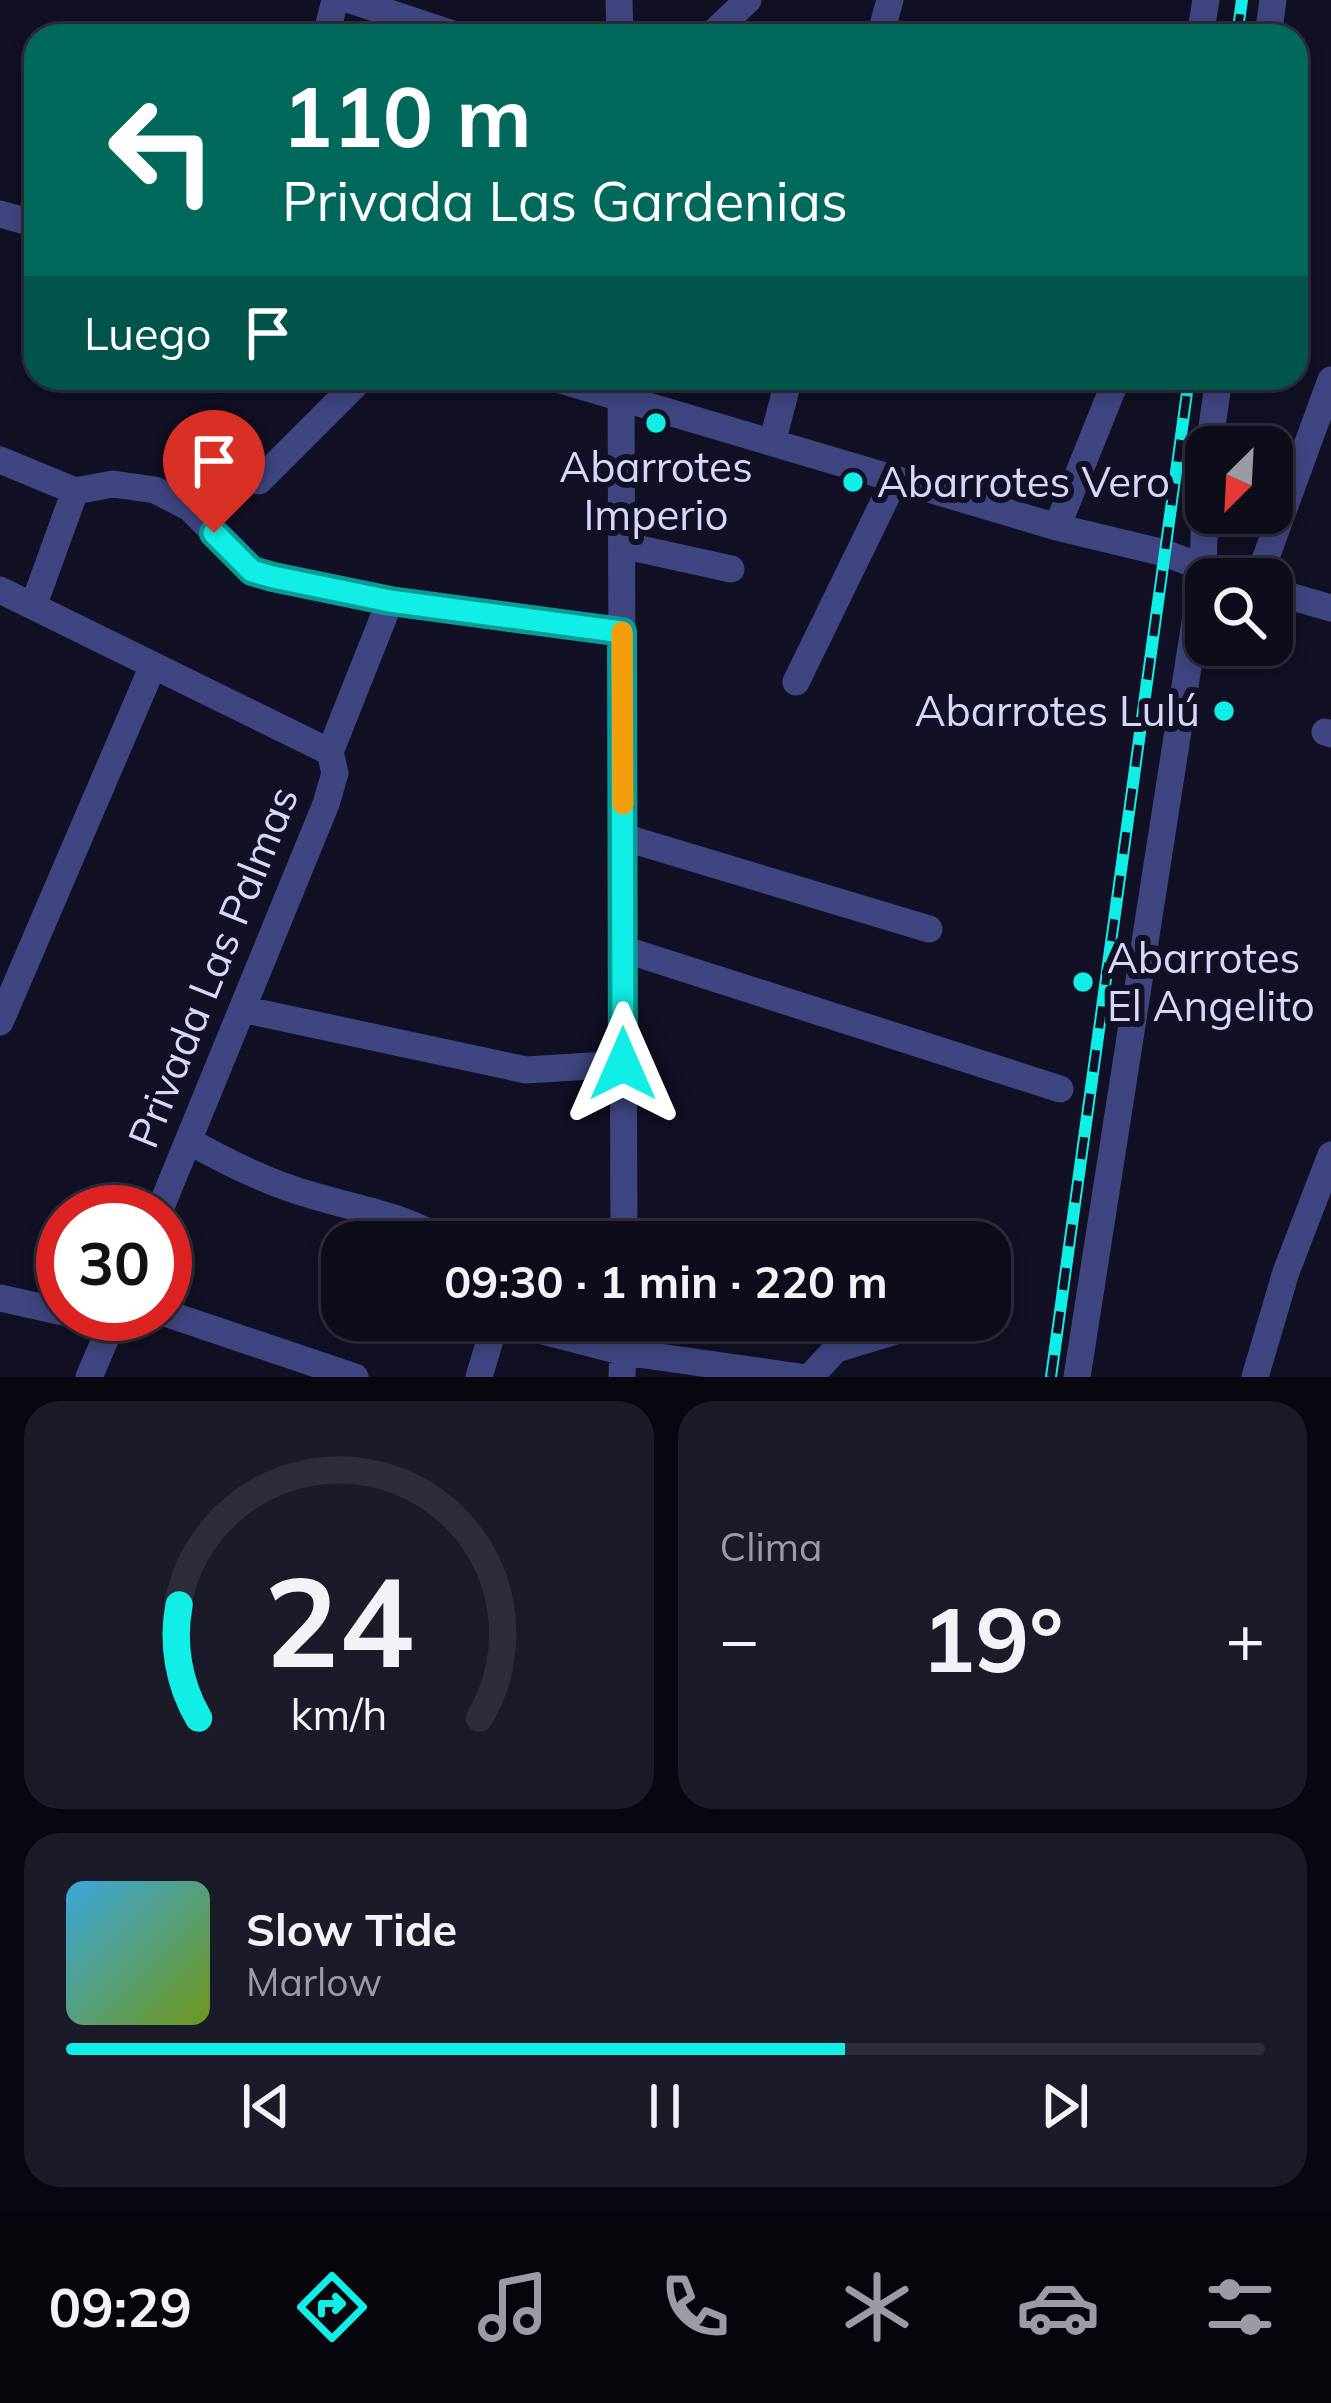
<!DOCTYPE html>
<html lang="es">
<head>
<meta charset="utf-8">
<style>
  body { margin:0; font-family:Mulish,sans-serif; background:#1b1a28; color:#f1f3f6; height:100vh; display:flex; flex-direction:column; font-size:45px; white-space:nowrap }
  * { box-sizing:border-box; margin:0 }
  p { font-size:39px; color:#9a9ba3 }
  .icon { flex:none; width:66px; height:66px; fill:none; stroke:currentColor; stroke-width:2; stroke-linecap:round; stroke-linejoin:round }
  .map { position:relative; height:1377px; overflow:hidden }
  .drawer { display:flex; flex-direction:column; gap:24px; padding:24px; background:#07070f; flex:1 }
  .drawer>* { flex:none }
  .banner { position:absolute; left:24px; top:24px; width:1284px; height:366px; border-radius:36px; box-shadow:0 6px 18px #0003,0 0 0 3px #2d2c3a; background:#00695c; color:#fff; overflow:hidden }
  .needle { width:78px; rotate:204deg }
  .controls { position:absolute; left:1185px; top:426px; display:grid; gap:24px }
  .controls a { display:grid; place-items:center; width:108px; height:108px; border-radius:24px; background:#0d0c1b; box-shadow:0 6px 18px #0003,0 0 0 3px #2d2c3a; font-size:60px }
  .speed { position:absolute; left:36px; top:1185px; display:flex; gap:24px; font-size:60px; font-weight:700; text-align:center }
  .speed>* { display:grid; place-content:center; width:156px; height:156px; border-radius:50%; background:#0d0c1b; box-shadow:0 6px 18px #0003,0 0 0 3px #2d2c3a; line-height:1 }
  .speed .limit { border:18px solid #d22; background:#fff; color:#111 }
  .pin { position:absolute; display:grid; place-items:center; width:102px; height:102px; color:#fff; margin:-123px -51px; border-radius:50% 50% 50% 0; rotate:-45deg; box-shadow:0 0 12px #0007 }
  .pin .icon { rotate:45deg }
  .me { position:absolute; width:132px; margin:-66px; rotate:0deg; stroke-linejoin:round; filter:drop-shadow(0 0 9px #0008) }
  .turn { display:flex; align-items:center; gap:42px; height:252px; padding:0 60px; font-size:54px }
  .turn .icon { width:156px; height:156px; stroke-width:2.5 }
  .turn b { display:block; font-size:84px; line-height:102px }
  .then { display:flex; align-items:center; height:114px; padding:0 60px; background:#0003; gap:24px; font-size:45px }
  .big { font-size:90px; font-weight:700; line-height:1.1 }
  .drawer .tile { flex:1; display:flex; flex-direction:column; justify-content:center; gap:18px; min-width:0; padding:0 42px; border-radius:36px; background:#1b1a28 }
  .drawer .dial { align-items:center; gap:0 }
  .dial svg { height:312px; overflow:visible; fill:none; stroke:#2d2c3a; stroke-width:7; stroke-linecap:round; text-anchor:middle }
  .dial text { fill:#f1f3f6; stroke:none }
  .song { display:flex; align-items:center; gap:36px }
  .cover { width:144px; height:144px; border-radius:18px; background:linear-gradient(135deg,hsl(200 70% 55%),hsl(80 70% 35%)) }
  .played { height:12px; border-radius:6px; background:linear-gradient(90deg,#11eee6 65%,#2d2c3a 65%) }
  .keys { display:flex; justify-content:space-around; direction:ltr }
  .heat { display:flex; justify-content:space-between; align-items:center; font-size:66px; direction:ltr }
  .drawer .tiles { flex:1; display:grid; gap:24px; grid-template-columns:1fr 1fr }
  .tile:last-child { grid-column:span 2 }
  .trip { position:absolute; left:321px; top:1221px; width:690px; height:120px; border-radius:36px; background:#0d0c1b; box-shadow:0 6px 18px #0003,0 0 0 3px #2d2c3a; font-weight:700; line-height:120px; text-align:center }
  .dock { display:flex; height:192px; justify-content:space-around; align-items:center; background:#05050b; color:#9a9ba3 }
  .dock .icon { width:84px; height:84px }
  .dock .active { color:#11eee6 }
  .dock b { font-size:54px; color:#f1f3f6 }
  .map>svg:first-child { display:block }
</style>
</head>
<body>
<div class="map">
<svg width="1331" height="1377" viewBox="0 0 1331 1377">
  <rect width="100%" height="100%" fill="#111024"/>
  <g fill="none" stroke-linecap="round" stroke-linejoin="round">
    <path stroke="#3f4580" stroke-width="27" d="M350,0l109,36
      M619,0l1,36
      M326,36l9,-36
      M710,36l38,-36
      M880,36l10,-36
      M1200,36l6,-36
      M1268,36l5,-36
      M0,214l36,10
      M554,378l503,149 108,26 67,26
      M621,378l3,864
      M772,443l17,-65
      M1209,447l10,-69
      M0,460l75,31
      M259,481l103,-103
      M75,491l38,-7 42,6 35,18 62,63 21,6 117,24 232,30
      M1057,527l60,-149
      M622,545l109,24
      M1258,579l73,-199
      M0,590l330,162
      M1272,591l59,17
      M34,604l41,-113
      M796,682l99,-203
      M1325,732l6,2
      M330,752l60,-151
      M623,837l306,92
      M623,949l437,140
      M242,1009l284,61 97,-6
      M0,1022l152,-354
      M189,1141c39,22 79,42 122,54 49,15 90,19 135,47
      M159,1212l167,-408 9,-31 -5,-21
      M0,1298l63,14
      M165,1313l190,64
      M500,1320l124,32 176,25
      M89,1377l27,-63
      M479,1377l17,-57
      M622,1377l2,-57
      M810,1377l26,-28 69,-21
      M1077,1377l126,-806 3,-100
      M1255,1377l31,-105 45,-117"/>
    <defs>
      <path id="rail" d="M1237,36l5,-36
        M1051,1377l138,-999"/>
    </defs>
    <use href="#rail" stroke="#11eee6" stroke-width="12"/>
    <use href="#rail" stroke="#111024" stroke-width="8" stroke-dasharray="22" stroke-linecap="butt"/>
  </g>
  <g fill="none" stroke-linecap="round" stroke-linejoin="round">
    <defs>
      <path id="route" d="M214,533l38,38 21,6 117,24 232,31 1,432"/>
    </defs>
    <use href="#route" stroke="#0b9b96" stroke-width="30"/>
    <use href="#route" stroke="#11eee6" stroke-width="21"/>
    <path stroke="#f59e0b" stroke-width="21" d="M622,632l1,172"/>
  </g>
  <g fill="#11eee6" stroke="#111024" stroke-width="4.5">
    <circle cx="656" cy="423" r="12"/>
    <circle cx="853" cy="482" r="12"/>
    <circle cx="1224" cy="711" r="12"/>
    <circle cx="1083" cy="982" r="12"/>
  </g>
  <g text-anchor="middle" stroke-width="12" stroke-linejoin="round" paint-order="stroke">
    <g font-size="42" fill="#d6d7fc" stroke="#111024" text-anchor="start">
      <text x="656" y="482" text-anchor="middle">Abarrotes<tspan x="656" dy="48">Imperio</tspan></text>
      <text x="877" y="497">Abarrotes Vero</text>
      <text x="1200" y="726" text-anchor="end">Abarrotes Lulú</text>
      <text x="1107" y="973">Abarrotes<tspan x="1107" dy="48">El Angelito</tspan></text>
    </g>
    <g font-size="42" fill="#d6d7fc" stroke="#111024">
      <text transform="translate(213 967) rotate(-68)" y="15">Privada Las Palmas</text>
    </g>
  </g>
</svg>
<div class="controls">
<a><svg class="needle" viewBox="-14 -14 28 28"><path d="M0-13l5 13h-10z" fill="#e53935"/><path d="M0 13l5-13h-10z" fill="#9a9ba3"/></svg></a>
<a><svg class="icon" aria-label="search" viewBox="0 0 24 24"><circle cx="10" cy="10" r="6"/><path d="M15 15l6 6"/></svg></a>
</div>
<div class="speed"><div class="limit">30</div></div>
<div class="pin" style="left:214px;top:533px;background:#d93025"><svg class="icon" aria-label="arrive" viewBox="0 0 24 24"><path d="M6 21V4h12l-3 4 3 4H6"/></svg></div>
<svg class="me" style="left:623px;top:1064px" viewBox="-20 -20 40 40"><path d="M0-17L14 15 0 8-14 15z" fill="#11eee6" stroke="#fff" stroke-width="4"/></svg>
<div class="trip">09:30 · 1 min · 220 m</div>
<div class="banner">
<div class="turn"><svg class="icon" aria-label="left" viewBox="0 0 24 24"><path d="M17 20v-9H6M10 6l-5 5 5 5"/></svg><div><b>110 m</b>Privada Las Gardenias</div></div>
<div class="then">Luego<svg class="icon" aria-label="arrive" viewBox="0 0 24 24"><path d="M6 21V4h12l-3 4 3 4H6"/></svg></div>
</div>
</div>
<section class="drawer">
<div class="tiles">
<div class="tile dial"><svg viewBox="0 0 100 80">
<path d="M14 69A42 42 0 1 1 86 69"/>
<path d="M14 69A42 42 0 0 1 9 40" stroke="#11eee6"/>
<text x="50" y="56" font-size="32" font-weight="700">24</text>
<text x="50" y="72" font-size="11">km/h</text>
</svg></div>
<div class="tile"><p>Clima</p>
<div class="heat"><a>−</a><b class="big">19°</b><a>+</a></div>
</div>
<div class="tile">
<div class="song"><i class="cover"></i><div><b>Slow Tide</b><p>Marlow</p></div></div>
<div class="played"></div>
<div class="keys"><svg class="icon" aria-label="previous" viewBox="0 0 24 24"><path d="M18 5L8 12l10 7zM5 5v14"/></svg><svg class="icon" aria-label="pause" viewBox="0 0 24 24"><path d="M8 5v14M16 5v14"/></svg><svg class="icon" aria-label="next" viewBox="0 0 24 24"><path d="M6 5l10 7-10 7zM19 5v14"/></svg></div>
</div>
</div>
</section>
<nav class="dock">
<b>09:29</b>
<svg class="icon active" aria-label="directions" viewBox="0 0 24 24"><path d="M12 3l9 9-9 9-9-9zM9 14v-3h6M13 9l2 2-2 2"/></svg>
<svg class="icon" aria-label="music" viewBox="0 0 24 24"><path d="M9 18V5l10-2v13"/><circle cx="6" cy="18" r="3"/><circle cx="16" cy="16" r="3"/></svg>
<svg class="icon" aria-label="phone" viewBox="0 0 24 24"><path d="M5 4h4l2 5-3 2q2 4 5 5l2-3 5 2v4C11 20 4 13 5 4z"/></svg>
<svg class="icon" aria-label="climate" viewBox="0 0 24 24"><path d="M12 3v18M4 7l16 10M4 17L20 7"/></svg>
<svg class="icon" aria-label="car" viewBox="0 0 24 24"><path d="M5 17H2v-5l4-1 3-4h7l3 4 3 1v5h-3M9 17h6M6 11h13"/><circle cx="7" cy="17" r="2"/><circle cx="17" cy="17" r="2"/></svg>
<svg class="icon" aria-label="filters" viewBox="0 0 24 24"><path d="M4 7h16M4 17h16"/><circle cx="9" cy="7" r="2"/><circle cx="15" cy="17" r="2"/></svg>
</nav>
</body>
</html>
